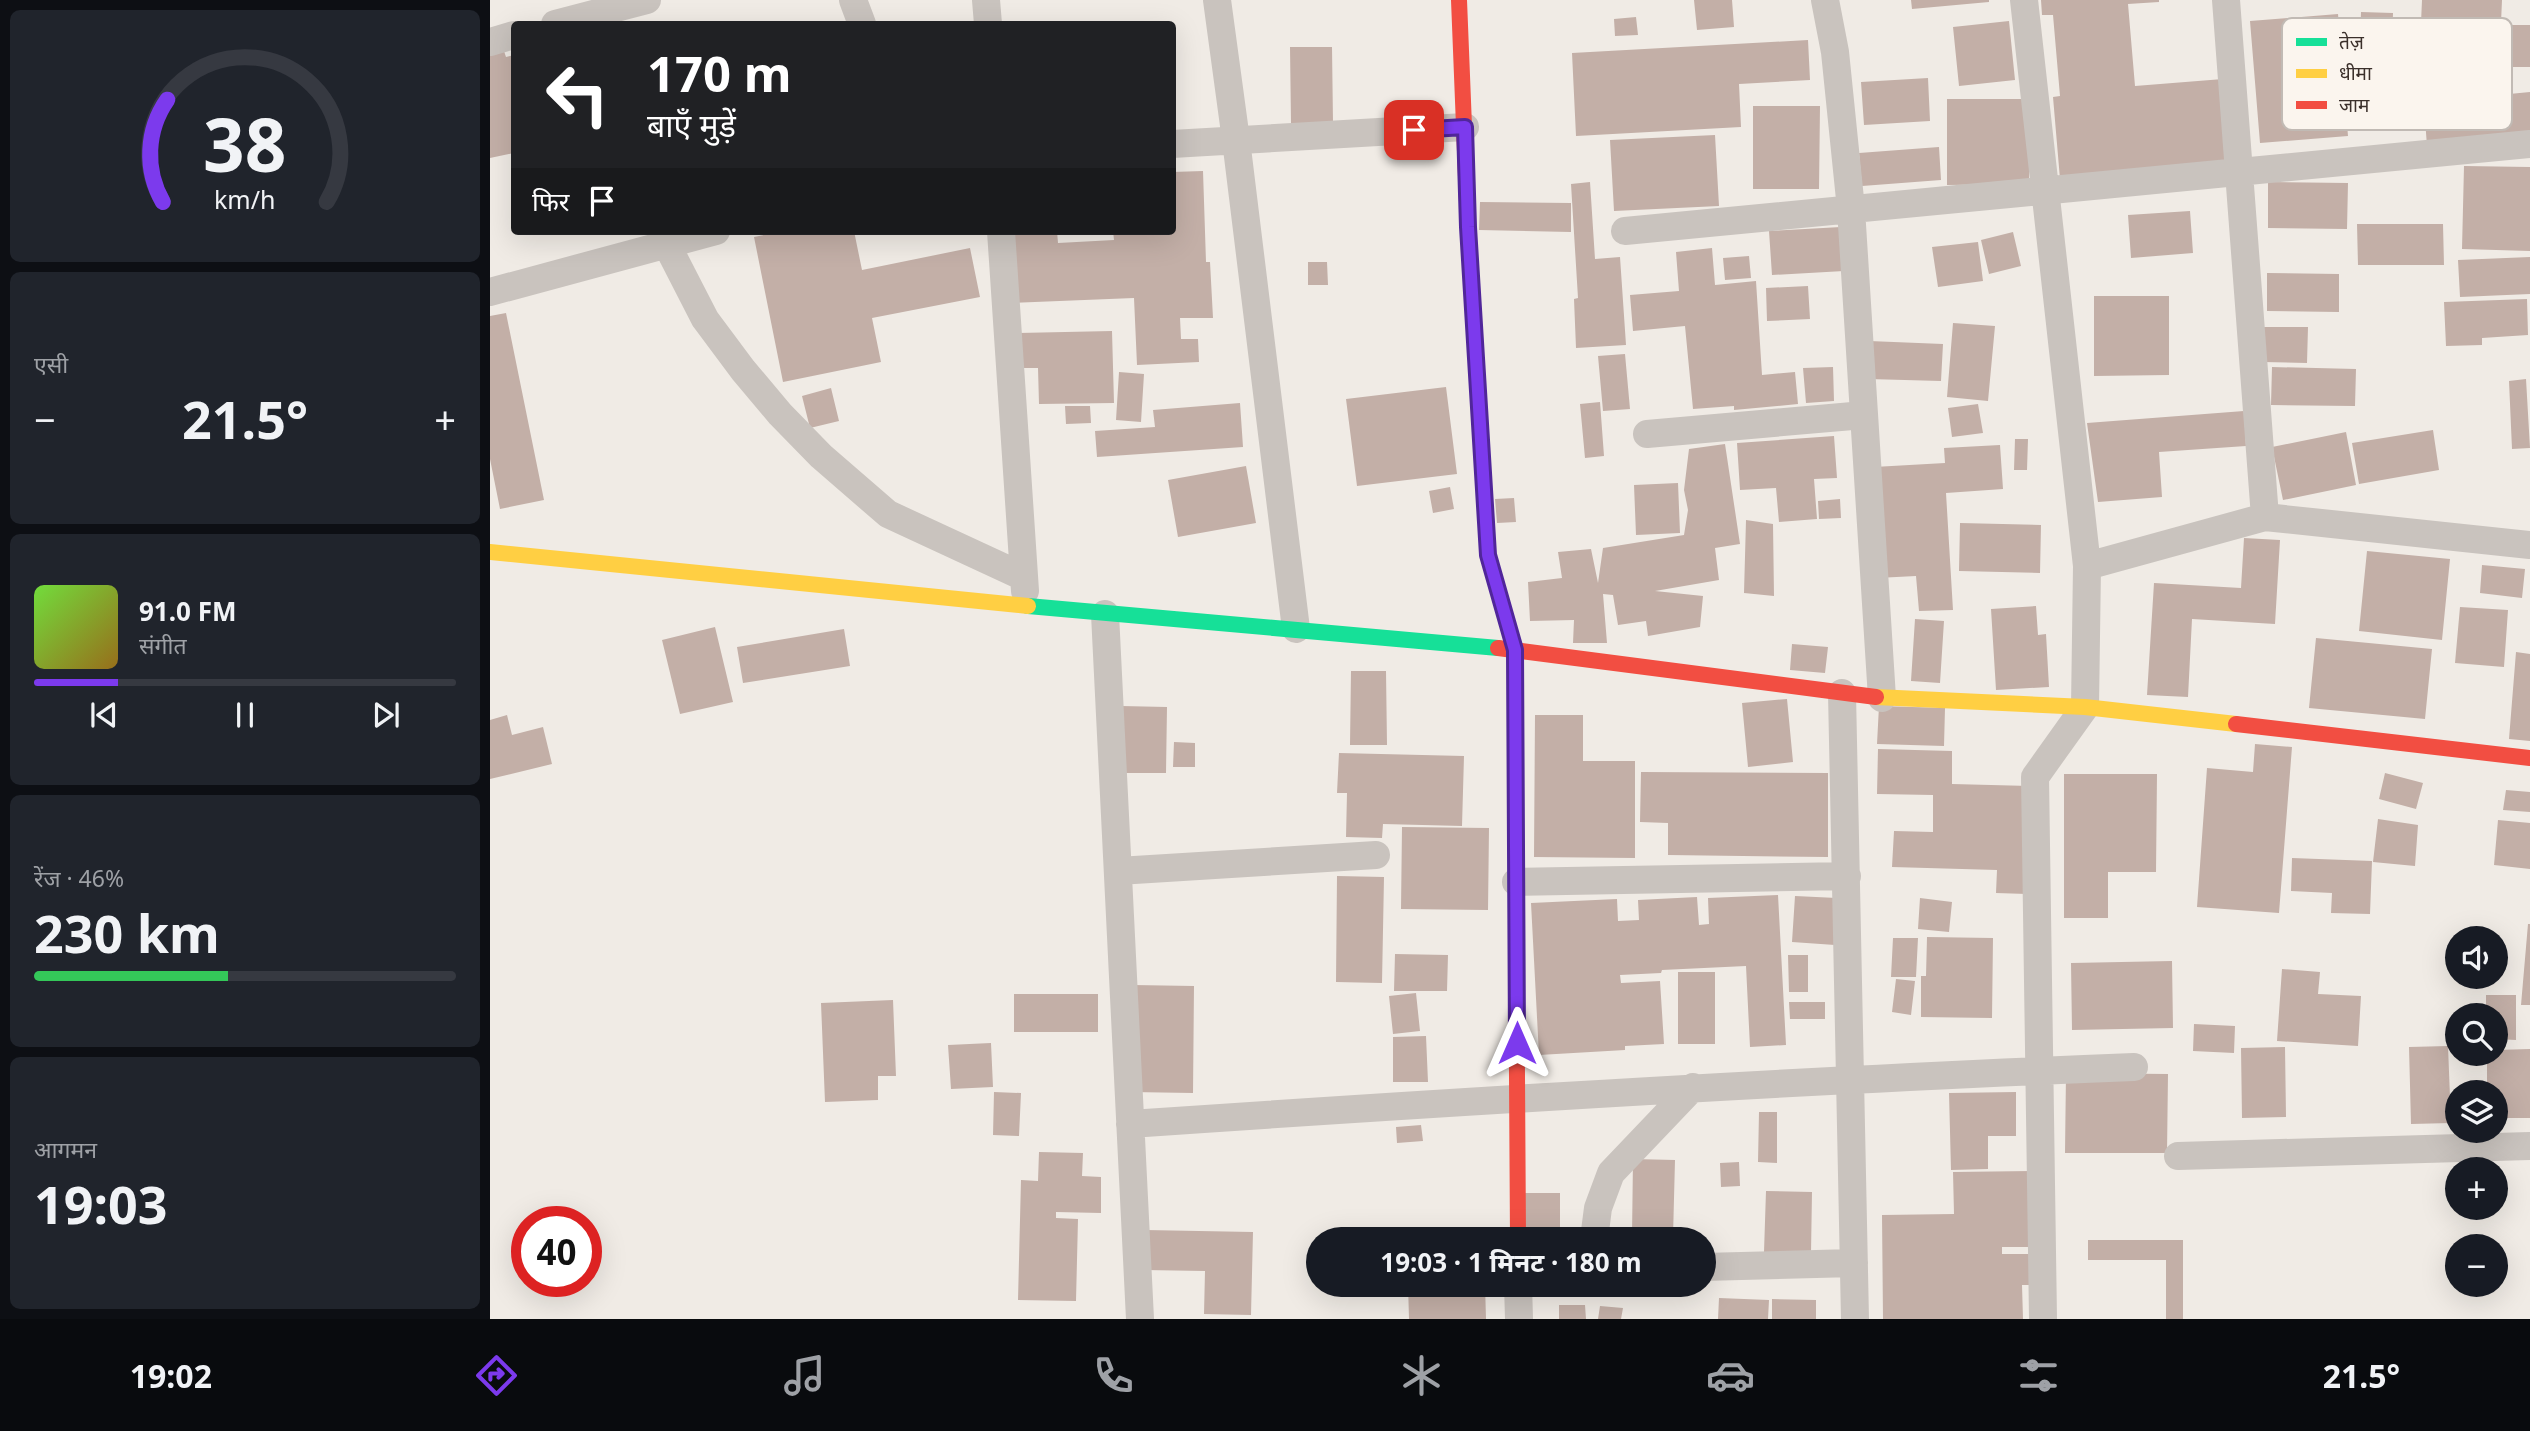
<!DOCTYPE html>
<html lang="hi">
<head>
<meta charset="utf-8">
<style>
  body { margin:0; font-family:"Noto Sans","Noto Sans Devanagari",sans-serif; background:#20242c; color:#f1f3f6; height:100vh; display:flex; flex-direction:column; font-size:26px; white-space:nowrap }
  * { box-sizing:border-box; margin:0 }
  p { font-size:23px; color:#9ea1a6 }
  .icon { flex:none; width:38px; height:38px; fill:none; stroke:currentColor; stroke-width:2; stroke-linecap:round; stroke-linejoin:round }
  .map { position:relative; flex:1; overflow:hidden }
  .side { display:flex; flex-direction:column; gap:10px; padding:10px; background:#0d0f14; width:490px }
  .side>* { flex:none }
  .guide { position:absolute; left:21px; top:21px; width:665px; height:214px; border-radius:7px; box-shadow:0 7px 28px #0002; background:#202124; color:#fff; overflow:hidden }
  .fabs { position:absolute; left:1955px; top:926px; display:grid; gap:14px }
  .fabs a { display:grid; place-items:center; width:63px; height:63px; border-radius:50%; background:#171b24; box-shadow:0 7px 28px #0002; font-size:35px }
  .speed { position:absolute; left:21px; top:1206px; display:flex; gap:14px; font-size:35px; font-weight:700; text-align:center }
  .speed>* { display:grid; place-content:center; width:91px; height:91px; border-radius:50%; background:#171b24; box-shadow:0 7px 28px #0002; line-height:1 }
  .speed .limit { border:10px solid #d22; background:#fff; color:#111 }
  .pin { position:absolute; display:grid; place-items:center; width:60px; height:60px; color:#fff; margin:-30px; border-radius:14px; box-shadow:0 4px 10px #0006 }
  .me { position:absolute; width:77px; margin:-38px; rotate:0deg; stroke-linejoin:round; filter:drop-shadow(0 0 5px #0008) }
  .turn { display:flex; align-items:center; gap:24px; height:147px; padding:0 21px; font-size:32px }
  .turn .icon { width:91px; height:91px; stroke-width:2.5 }
  .turn b { display:block; font-size:49px; line-height:60px }
  .then { display:flex; align-items:center; height:66px; padding:0 21px; background:#0003; gap:14px; font-size:26px }
  .big { font-size:52px; font-weight:700; line-height:1.1 }
  .side .card { flex:1; display:flex; flex-direction:column; justify-content:center; gap:10px; min-width:0; padding:0 24px; border-radius:10px; background:#20242c }
  .side .dial { align-items:center; gap:0 }
  .dial svg { height:182px; overflow:visible; fill:none; stroke:#363941; stroke-width:7; stroke-linecap:round; text-anchor:middle }
  .dial text { fill:#f1f3f6; stroke:none }
  .song { display:flex; align-items:center; gap:21px }
  .cover { width:84px; height:84px; border-radius:10px; background:linear-gradient(135deg,hsl(100 70% 55%),hsl(40 70% 35%)) }
  .played { height:7px; border-radius:4px; background:linear-gradient(90deg,#7c3aed 20%,#363941 20%) }
  .keys { display:flex; justify-content:space-around; direction:ltr }
  .heat { display:flex; justify-content:space-between; align-items:center; font-size:38px; direction:ltr }
  .charge { height:10px; border-radius:5px; background:linear-gradient(90deg,#34c759 46%,#363941 0) }
  .trip { position:absolute; left:816px; top:1227px; width:410px; height:70px; border-radius:35px; background:#171b24; box-shadow:0 7px 28px #0002; font-weight:700; line-height:70px; text-align:center }
  .dock { display:flex; height:112px; justify-content:space-around; align-items:center; background:#090b0e; color:#9ea1a6 }
  .dock .icon { width:49px; height:49px }
  .dock .selected { color:#7c3aed }
  .dock b { font-size:32px; color:#f1f3f6 }
  main { display:flex; flex:1; min-height:0 }
  .map>svg:first-child { display:block }
</style>
</head>
<body>
<main>
<section class="side">
<div class="card dial"><svg viewBox="0 0 100 80">
<path d="M14 69A42 42 0 1 1 86 69"/>
<path d="M14 69A42 42 0 0 1 16 24" stroke="#7c3aed"/>
<text x="50" y="56" font-size="32" font-weight="700">38</text>
<text x="50" y="72" font-size="11">km/h</text>
</svg></div>
<div class="card"><p>एसी</p>
<div class="heat"><a>−</a><b class="big">21.5°</b><a>+</a></div>
</div>
<div class="card">
<div class="song"><i class="cover"></i><div><b>91.0 FM</b><p>संगीत</p></div></div>
<div class="played"></div>
<div class="keys"><svg class="icon" aria-label="previous" viewBox="0 0 24 24"><path d="M18 5L8 12l10 7zM5 5v14"/></svg><svg class="icon" aria-label="pause" viewBox="0 0 24 24"><path d="M8 5v14M16 5v14"/></svg><svg class="icon" aria-label="next" viewBox="0 0 24 24"><path d="M6 5l10 7-10 7zM19 5v14"/></svg></div>
</div>
<div class="card"><p>रेंज · 46%</p><b class="big">230 km</b><div class="charge"></div></div>
<div class="card"><p>आगमन</p><b class="big">19:03</b></div>
</section>
<div class="map">
<svg width="2040" height="1319" viewBox="0 0 2040 1319">
  <rect width="100%" height="100%" fill="#f0ebe5"/>
  <path fill="#c3afa7" d="M1204,0h38l2,27 -37,3z
    M1421,0h78v2l-77,7z
    M1551,0h118v2l-31,2 7,82 88,-7 7,87 -170,13 -7,-82 7,-1 -7,-81h-11z
    M1932,0h80l-1,23h-80z
    M1871,12l32,1 -1,32 -32,-1z
    M1848,14l10,122 -88,7 -10,-122z
    M1146,17l2,18 -23,1 -1,-17z
    M1519,21l6,59 -56,6 -6,-59z
    M2021,25h19v42h-18z
    M1318,40l2,40 -71,4 2,43 -165,9 -4,-83z
    M800,47h42l1,76h-42z
    M14,51l2,6 8,-2v98l-24,5v-104z
    M2005,57l4,38 31,-3v44l-103,10 -3,-40 -20,2 -4,-42z
    M1438,78l2,43 -66,4 -3,-43z
    M1457,99h82v85l-82,1z
    M1263,106h67l-1,83h-66z
    M1225,135l4,71 -105,5 -4,-71z
    M1449,147l2,33 -79,6 -3,-33z
    M1974,166l66,1v84l-68,-2z
    M713,171l3,91h4l3,56h-33l1,21h17l1,23 -62,3 -3,-67 -127,5 -2,-72h52l1,12 56,-3 -1,-9h59v-59z
    M1100,182l5,77 25,-2 6,88 -50,3 -2,-49 4,-1 -7,-114z
    M1778,182l80,1 -1,46 -79,-1z
    M990,202l91,1v29l-92,-2z
    M1700,211l3,42 -62,5 -3,-43z
    M1867,224h86l1,41h-86z
    M1351,227l3,44 -72,4 -3,-44z
    M293,231h71l8,39 108,-22 10,49 -108,21 9,44 -98,20 -29,-145z
    M1523,232l8,34 -32,8 -8,-34z
    M1488,242l5,39 -45,6 -6,-40z
    M1222,248l3,37 41,-4 6,94 33,-3 3,32 -64,6v-4l-41,3 -8,-83 -52,5 -3,-36 49,-4 -3,-39z
    M1259,256l2,22 -26,2 -2,-22z
    M2040,257v37l-70,3 -2,-37z
    M818,262h19l1,23h-20z
    M1777,273l72,1v38l-72,-1z
    M1318,286l2,33 -43,2 -1,-33z
    M1604,296h75v79l-75,1z
    M2037,299l1,36 -46,3v7l-36,1 -2,-44z
    M16,313l38,187 -44,9 -10,-50v-143z
    M1463,323l42,3 -7,75 -41,-4z
    M1773,327h45l-1,36 -44,-1z
    M622,331l2,72 -75,1 -1,-36h-20v-35z
    M1379,341l74,3 -2,37 -73,-2z
    M1135,354l5,55 -27,2 -5,-55z
    M1343,367l1,34 -28,2 -3,-35z
    M1782,367l84,2 -1,37 -84,-1z
    M629,372l25,2 -3,48 -25,-2z
    M2036,379l4,69 -18,1 -3,-68z
    M956,387l11,87 -100,12 -11,-87z
    M341,388l8,33 -29,7 -8,-32z
    M1110,402l4,54 -19,2 -5,-54z
    M750,403l3,44 -146,10 -2,-26 60,-4 -2,-17z
    M1488,404l5,29 -31,4 -4,-29z
    M575,406h25l1,17 -25,1z
    M1754,411l2,35 -87,6 3,45 -64,5 -11,-79z
    M1943,430l6,40 -80,14 -7,-41z
    M1856,432l10,53 -73,15 -11,-53z
    M1344,436l3,42 -23,1 3,40 -38,3 -3,-34 -36,2 -3,-47z
    M1525,439h13l-1,31h-13z
    M1235,444l15,100 -25,4 4,32 -64,11 48,5 -3,31 -52,9 -2,-15 -28,4 -5,-30 -10,-1 4,49h-34l1,-23 -44,1 -2,-39 34,-4 -4,-26 33,-3 7,34 5,-35 81,-13 4,-25 -4,-20 5,-41z
    M1510,445l3,44 -57,4 7,117 -34,1 -3,-35 -39,2 -3,-111 71,-4 -1,-15z
    M756,466l10,57 -78,14 -10,-57z
    M1188,483l2,50 -44,2 -2,-50z
    M960,487l4,22 -21,4 -4,-22z
    M1024,498l2,24 -19,1 -2,-24z
    M1350,499l1,19 -22,1 -1,-18z
    M1256,520l27,4 1,72 -30,-3z
    M1470,523l81,2 -1,48 -81,-2z
    M1754,538l36,2 -5,84 -83,-5 -4,78 -41,-2 7,-112 87,5z
    M1877,551l83,8 -8,81 -83,-9z
    M1992,565l43,4 -3,29 -42,-5z
    M1546,606l2,29 8,-1 3,53 -53,3 -5,-81z
    M1970,607l48,3 -4,57 -49,-4z
    M1425,619l29,2 -4,62 -29,-2z
    M225,627l18,75 -53,12 -18,-74z
    M354,629l6,37 -107,17 -6,-36z
    M1826,638l116,11 -7,70 -116,-11z
    M1302,644l36,3 -3,26 -35,-3z
    M2026,652l14,2v87l-21,-2z
    M861,671h35l1,74h-37z
    M1297,699l6,63 -45,5 -6,-64z
    M631,706l46,1 -1,66h-46z
    M1389,706l66,2 -1,38 -67,-2z
    M17,715l5,20 31,-8 9,37 -62,15v-59z
    M1045,715h48v46h52v97l-101,-1z
    M684,742l21,1v24h-22z
    M1765,744l37,3 -13,166 -82,-6 10,-139 46,4z
    M1388,749l74,2v33l78,2 -3,108 -31,-1 1,-23 -105,-3 2,-36 39,1v-37l-56,-1z
    M849,753l125,3 -2,70 -79,-2 -1,14 -36,-1 1,-44h-10z
    M1151,772l187,1v84l-160,-2v-32l-28,-1z
    M1895,773l38,10 -7,26 -37,-10z
    M1574,774h93l-1,98h-48v46h-44z
    M2016,790l24,2v20l-27,-2z
    M1888,819l40,6 -3,41 -42,-4z
    M2008,820l32,3v46l-36,-4z
    M912,827l87,1 -1,82 -87,-1z
    M1802,858l80,3 -2,53 -39,-1 1,-20 -41,-2z
    M847,876l47,1 -2,106 -46,-1z
    M1288,895l8,150 -36,2 -4,-81 -84,4 -1,3 -41,2 1,8 39,-2 4,63 -39,2v4l-86,5 -8,-152 86,-4 1,22 21,-1 -1,-20 59,-3 2,28 10,-1 -1,-26z
    M1305,896l42,2 -2,47 -43,-3z
    M1430,898l32,4 -3,30 -31,-3z
    M2038,924h2v81h-9z
    M1437,937l66,1 -1,80 -71,-1v-41h5z
    M1403,938h25l-2,39h-25z
    M905,954l53,1 -1,36h-53z
    M1298,955h20v37h-19z
    M1682,961l1,67 -101,2 -1,-67z
    M1792,969l38,3 -2,22 43,2 -3,50 -81,-5z
    M1188,972h37v72h-37z
    M1406,979l19,2 -4,34 -19,-3z
    M643,985l61,1 -1,107 -62,-1z
    M926,993l4,38 -27,3 -4,-38z
    M524,994h84v38h-84z
    M1996,995h30v45l-20,-1v-24h-10z
    M403,1000l3,76h-18v24l-53,2 -4,-99z
    M1299,1002h36v17h-35z
    M1704,1024l41,2 -1,27 -41,-2z
    M936,1036l2,46h-35v-45z
    M501,1043l2,44 -42,2 -3,-44z
    M1958,1046l3,77 -40,1 -2,-77z
    M1795,1047l1,70 -44,1 -1,-70z
    M2040,1049v69h-34v-26h-9v-38h9v-4z
    M1576,1073l102,1 -1,79h-102z
    M504,1092l27,1 -2,43 -26,-1z
    M1526,1092v44h-28v33l-37,1 -2,-77z
    M1269,1112h18v51l-19,-1z
    M931,1125l2,16 -26,2 -1,-16z
    M549,1152l44,1 -1,23 19,1v36l-45,-1v6l22,1 -2,82 -58,-1 3,-120 17,1z
    M1143,1159l42,1 -2,77 -41,-1z
    M1249,1162l1,24 -19,1 -1,-24z
    M1542,1171v76h-30v7h29l1,31h-10l1,34h-140l-1,-104 72,-1 -1,-42z
    M1276,1191l46,1 -1,61 -47,-1z
    M1031,1193h39v46h-40z
    M655,1230l108,2 -2,83 -47,-1 1,-43 -61,-1z
    M1598,1240h95v79h-17v-59h-78z
    M918,1284h77l1,35h-77z
    M1229,1298l50,2 -1,19h-50z
    M1282,1299l44,1v19h-44z
    M1069,1305h26l1,14h-27z
    M1110,1306l23,2 -2,11h-23z"/>
  <g fill="none" stroke-linecap="round" stroke-linejoin="round">
    <path stroke="#c9c3be" stroke-width="28" d="M363,0l9,24
      M496,0l2,24
      M727,0l19,140 60,489
      M1335,0l10,52 16,157 31,489
      M1534,0l63,566
      M1736,0l39,517
      M65,24l92,-24
      M0,42l24,-7
      M682,144l293,-17
      M174,231l3,14 38,74 38,51 37,44 41,42 67,58 136,63
      M511,231l24,360
      M1135,231l905,-87
      M0,292l226,-61
      M1157,434l217,-19
      M615,614l35,705
      M1352,693l13,626
      M628,871l258,-16
      M1026,882l331,-6
      M640,1124c335,-23 669,-44 1004,-57
      M1688,1156l352,-10
      M1104,1239l4,-31 13,-35 82,-86
      M1213,1267l151,-4
      M1028,1284l1,35
      M1553,1319l-8,-542 50,-70 2,-141 178,-49 265,28"/>
    <path stroke="#16e098" stroke-width="16" d="M993,472l5,83 27,95 1,265
      M538,606l470,42"/>
    <path stroke="#ffcf43" stroke-width="16" d="M0,552l538,54
      M1386,697l209,10 151,17"/>
    <path stroke="#f24e42" stroke-width="16" d="M969,0l9,227 15,245
      M1008,648l378,49
      M1746,724l294,34
      M1026,915l2,324"/>
  </g>
  <g fill="none" stroke-linecap="round" stroke-linejoin="round">
    <defs>
      <path id="route" d="M924,130l51,-3 3,100 20,328 27,95 2,393"/>
    </defs>
    <use href="#route" stroke="#51269a" stroke-width="18"/>
    <use href="#route" stroke="#7c3aed" stroke-width="12"/>
  </g>
  <rect x="1792" y="18" width="230" height="112" rx="10" fill="#fbf5ee" stroke="#c1bab4" stroke-width="2"/>
  <rect x="1806" y="38" width="31" height="8" fill="#16e098"/>
  <rect x="1806" y="69" width="31" height="9" fill="#ffcf43"/>
  <rect x="1806" y="101" width="31" height="8" fill="#f24e42"/>
  <g font-size="19" fill="#3b302b">
    <text x="1849" y="49">तेज़</text>
    <text x="1849" y="80">धीमा</text>
    <text x="1849" y="112">जाम</text>
  </g>
</svg>
<div class="fabs">
<a><svg class="icon" aria-label="sound" viewBox="0 0 24 24"><path d="M4 9h4l5-4v14l-5-4H4zM17 9q2 3 0 6"/></svg></a>
<a><svg class="icon" aria-label="search" viewBox="0 0 24 24"><circle cx="10" cy="10" r="6"/><path d="M15 15l6 6"/></svg></a>
<a><svg class="icon" aria-label="layers" viewBox="0 0 24 24"><path d="M12 4l9 5-9 5-9-5zM3 14l9 5 9-5"/></svg></a>
<a>+</a>
<a>−</a>
</div>
<div class="speed"><div class="limit">40</div></div>
<div class="pin" style="left:924px;top:130px;background:#d93025"><svg class="icon" aria-label="arrive" viewBox="0 0 24 24"><path d="M6 21V4h12l-3 4 3 4H6"/></svg></div>
<svg class="me" style="left:1027px;top:1043px" viewBox="-20 -20 40 40"><path d="M0-17L14 15 0 8-14 15z" fill="#7c3aed" stroke="#fff" stroke-width="4"/></svg>
<div class="trip">19:03 · 1 मिनट · 180 m</div>
<div class="guide">
<div class="turn"><svg class="icon" aria-label="left" viewBox="0 0 24 24"><path d="M17 20v-9H6M10 6l-5 5 5 5"/></svg><div><b>170 m</b>बाएँ मुड़ें</div></div>
<div class="then">फिर<svg class="icon" aria-label="arrive" viewBox="0 0 24 24"><path d="M6 21V4h12l-3 4 3 4H6"/></svg></div>
</div>
</div>
</main>
<nav class="dock">
<b>19:02</b>
<svg class="icon selected" aria-label="directions" viewBox="0 0 24 24"><path d="M12 3l9 9-9 9-9-9zM9 14v-3h6M13 9l2 2-2 2"/></svg>
<svg class="icon" aria-label="music" viewBox="0 0 24 24"><path d="M9 18V5l10-2v13"/><circle cx="6" cy="18" r="3"/><circle cx="16" cy="16" r="3"/></svg>
<svg class="icon" aria-label="phone" viewBox="0 0 24 24"><path d="M5 4h4l2 5-3 2q2 4 5 5l2-3 5 2v4C11 20 4 13 5 4z"/></svg>
<svg class="icon" aria-label="climate" viewBox="0 0 24 24"><path d="M12 3v18M4 7l16 10M4 17L20 7"/></svg>
<svg class="icon" aria-label="car" viewBox="0 0 24 24"><path d="M5 17H2v-5l4-1 3-4h7l3 4 3 1v5h-3M9 17h6M6 11h13"/><circle cx="7" cy="17" r="2"/><circle cx="17" cy="17" r="2"/></svg>
<svg class="icon" aria-label="filters" viewBox="0 0 24 24"><path d="M4 7h16M4 17h16"/><circle cx="9" cy="7" r="2"/><circle cx="15" cy="17" r="2"/></svg>
<b>21.5°</b>
</nav>
</body>
</html>
